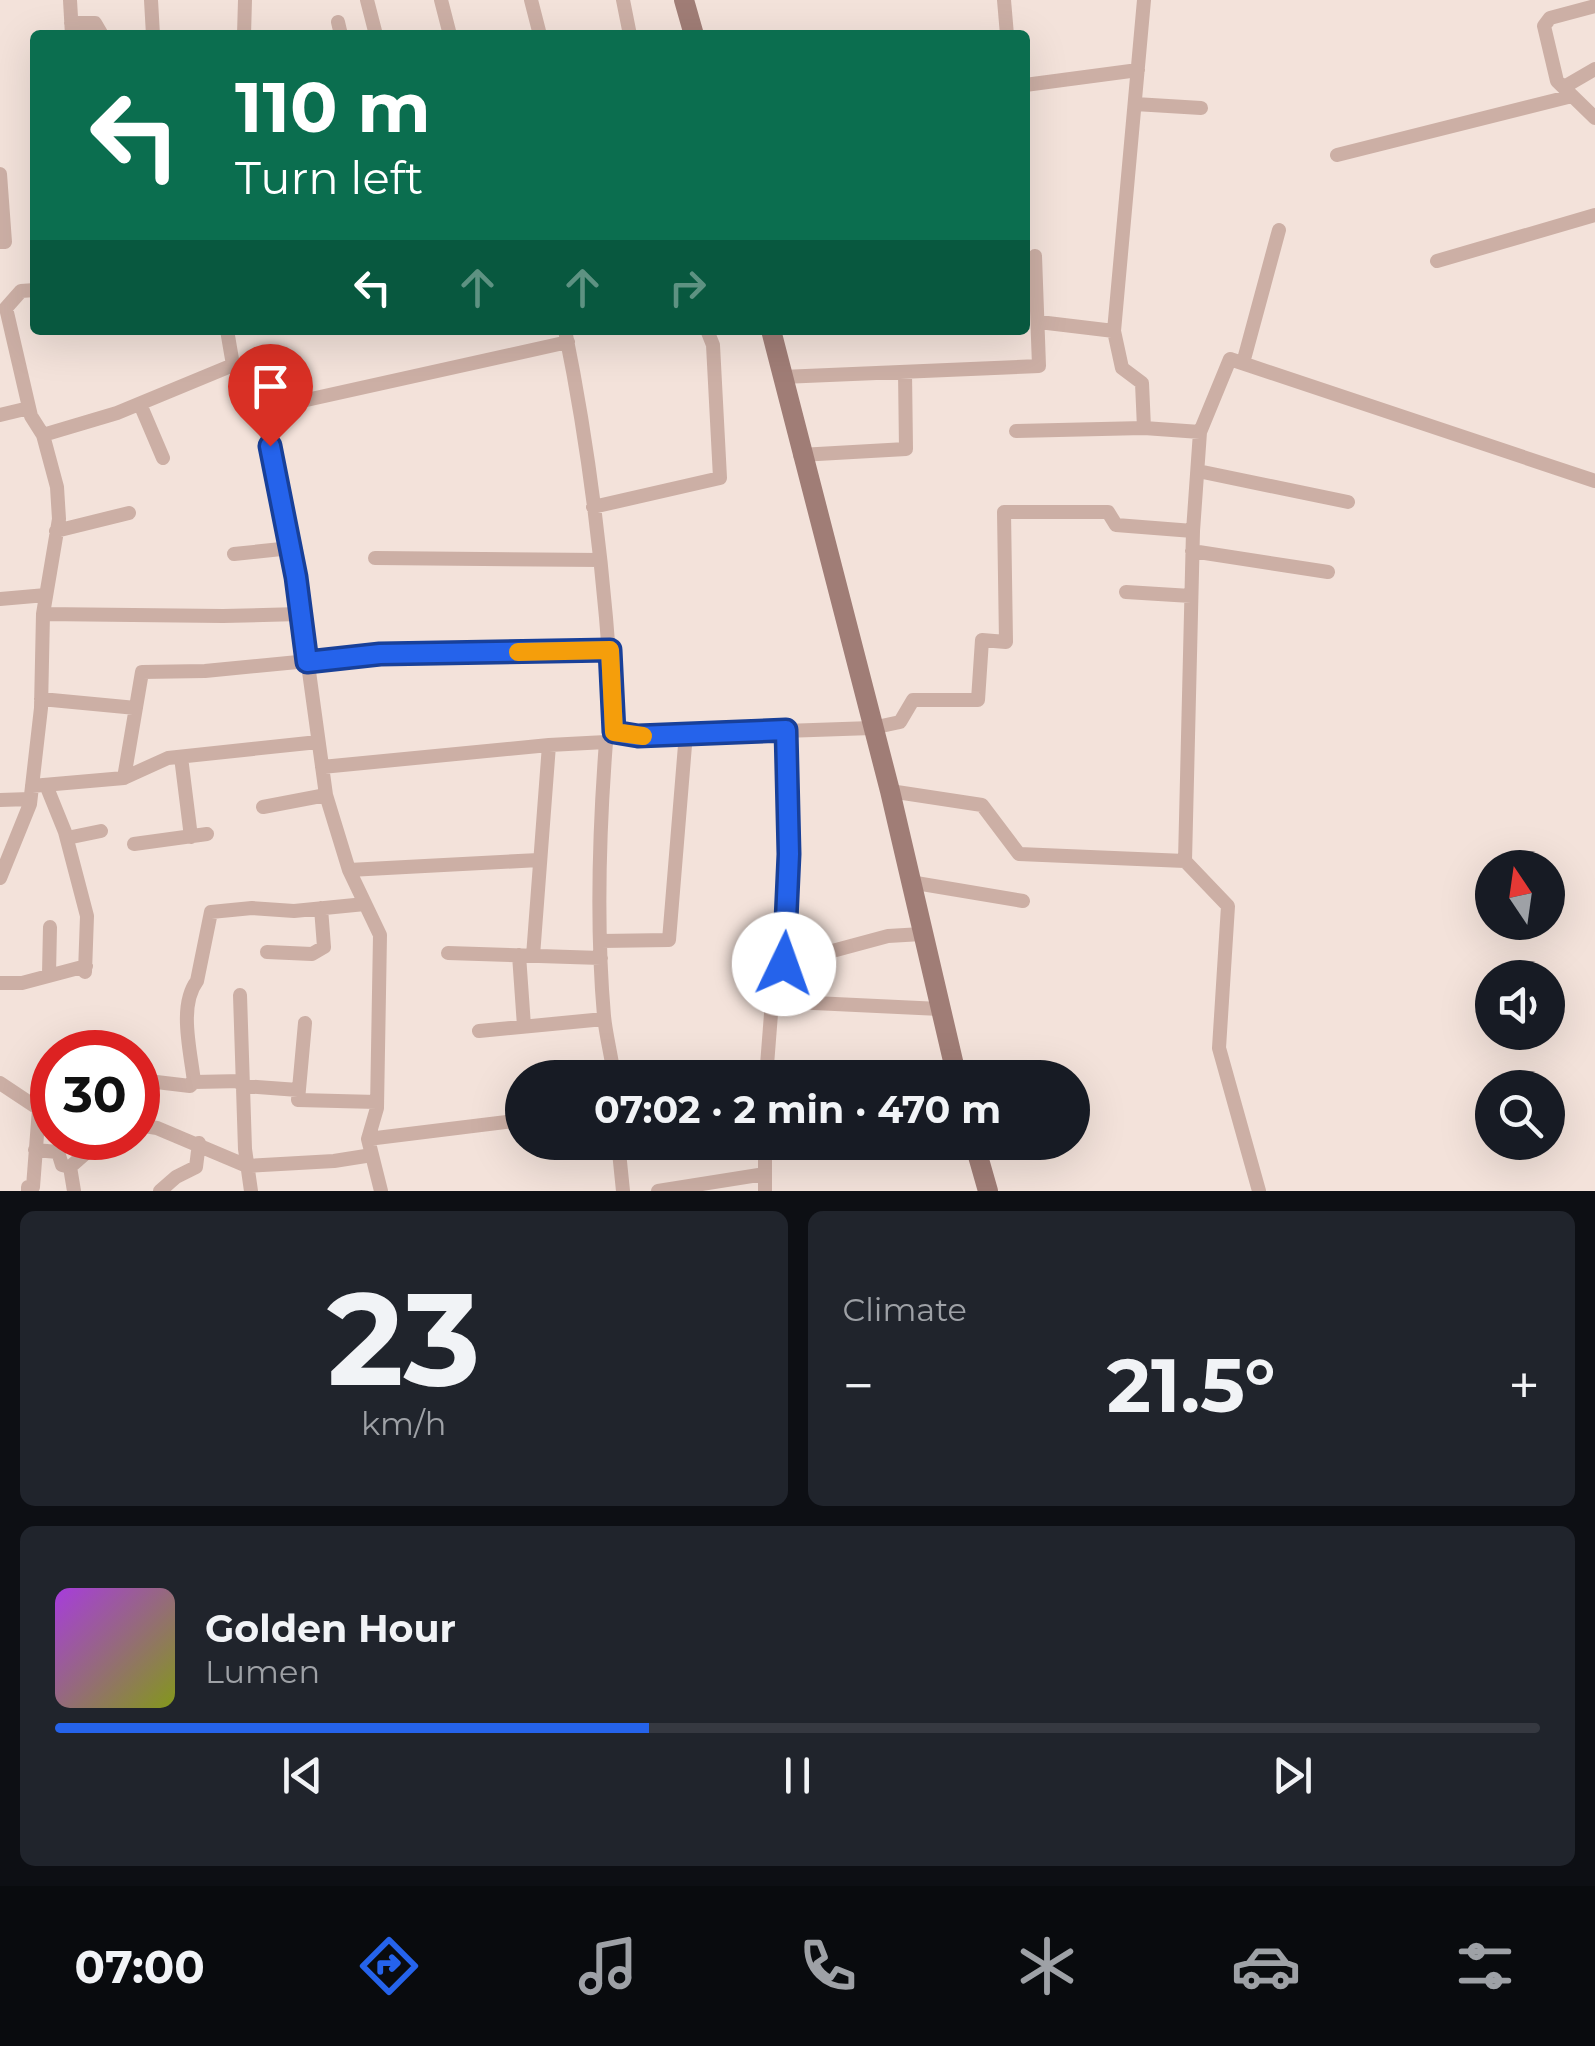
<!DOCTYPE html>
<html lang="en">
<head>
<meta charset="utf-8">
<style>
  body { margin:0; font-family:Montserrat,sans-serif; background:#20242c; color:#f1f3f6; height:100vh; display:flex; flex-direction:column; font-size:38px; white-space:nowrap }
  * { box-sizing:border-box; margin:0 }
  p { font-size:32px; color:#9ea1a6 }
  .icon { flex:none; width:55px; height:55px; fill:none; stroke:currentColor; stroke-width:2; stroke-linecap:round; stroke-linejoin:round }
  .map { position:relative; height:1191px; overflow:hidden }
  .side { display:flex; flex-direction:column; gap:20px; padding:20px; background:#0d0f14; flex:1 }
  .side>* { flex:none }
  .top-card { position:absolute; left:30px; top:30px; width:1000px; height:305px; border-radius:10px; box-shadow:0 10px 40px #0002; background:#0b6e4f; color:#fff; overflow:hidden }
  .needle { width:65px; rotate:347deg }
  .buttons { position:absolute; left:1475px; top:850px; display:grid; gap:20px }
  .buttons a { display:grid; place-items:center; width:90px; height:90px; border-radius:50%; background:#171b24; box-shadow:0 10px 40px #0002; font-size:50px }
  .speed { position:absolute; left:30px; top:1030px; display:flex; gap:20px; font-size:50px; font-weight:700; text-align:center }
  .speed>* { display:grid; place-content:center; width:130px; height:130px; border-radius:50%; background:#171b24; box-shadow:0 10px 40px #0002; line-height:1 }
  .speed .limit { border:15px solid #d22; background:#fff; color:#111 }
  .pin { position:absolute; display:grid; place-items:center; width:85px; height:85px; color:#fff; margin:-102px -42px; border-radius:50% 50% 50% 0; rotate:-45deg; box-shadow:0 0 10px #0007 }
  .pin .icon { rotate:45deg }
  .me { position:absolute; width:110px; margin:-55px; rotate:3deg; stroke-linejoin:round; filter:drop-shadow(0 0 8px #0008) }
  .turn { display:flex; align-items:center; gap:35px; height:210px; padding:0 40px; font-size:45px }
  .turn .icon { width:130px; height:130px; stroke-width:2.5 }
  .turn b { display:block; font-size:70px; line-height:85px }
  .lanes { display:flex; align-items:center; height:95px; padding:0 40px; background:#0003; justify-content:center; gap:50px; direction:ltr }
  .lanes .off { opacity:.35 }
  .big { font-size:75px; font-weight:700; line-height:1.1 }
  .side .card { flex:1; display:flex; flex-direction:column; justify-content:center; gap:15px; min-width:0; padding:0 35px; border-radius:15px; background:#20242c }
  .side .dial { align-items:center; gap:0 }
  .dial b { font-size:130px; line-height:1 }
  .song { display:flex; align-items:center; gap:30px }
  .cover { width:120px; height:120px; border-radius:15px; background:linear-gradient(135deg,hsl(280 70% 55%),hsl(70 70% 35%)) }
  .played { height:10px; border-radius:5px; background:linear-gradient(90deg,#2563eb 40%,#363941 40%) }
  .keys { display:flex; justify-content:space-around; direction:ltr }
  .heat { display:flex; justify-content:space-between; align-items:center; font-size:55px; direction:ltr }
  .side .tiles { flex:1; display:grid; gap:20px; grid-template-columns:1fr 1fr }
  .card:last-child { grid-column:span 2 }
  .trip { position:absolute; left:505px; top:1060px; width:585px; height:100px; border-radius:50px; background:#171b24; box-shadow:0 10px 40px #0002; font-weight:700; line-height:100px; text-align:center }
  .dock { display:flex; height:160px; justify-content:space-around; align-items:center; background:#090b0e; color:#9ea1a6 }
  .dock .icon { width:70px; height:70px }
  .dock .active { color:#2563eb }
  .dock b { font-size:45px; color:#f1f3f6 }
  .map>svg:first-child { display:block }
</style>
</head>
<body>
<div class="map">
<svg width="1595" height="1191" viewBox="0 0 1595 1191">
  <rect width="100%" height="100%" fill="#f3e2da"/>
  <g fill="none" stroke-linecap="round" stroke-linejoin="round">
    <path stroke="#ccafa5" stroke-width="14" d="M70,0l2,35
      M151,0l2,35
      M367,0l9,35
      M441,0l9,35
      M531,0l9,35
      M623,0l7,35
      M1004,0l3,35
      M1595,6l-45,12 -6,8 13,55 38,37
      M338,22l3,13
      M71,23h24l7,12
      M244,35l1,-35
      M1025,85l113,-15
      M1564,87l31,-18
      M1135,104l66,4
      M1337,155l235,-59
      M0,174l5,68h-5
      M1437,261l158,-46
      M1039,322l75,9 8,37 20,15 2,45
      M227,330l6,35 30,57 14,48 19,107 30,218 23,75 31,65 -3,173 -9,31 13,52
      M565,330c27,132 42,268 49,402l-8,10c-7,91 -10,183 -2,274 2,21 8,41 10,62
      M1114,331l30,-331
      M1243,363l36,-133
      M782,377l257,-11 -4,-110
      M140,404l23,54
      M0,415l29,-7
      M263,422l39,-21 266,-59
      M1016,431l128,-3 56,4
      M43,435l74,-22 116,-48
      M800,455l106,-6 -1,-77
      M1198,471l150,31
      M593,507l127,-29 -7,-133 -6,-15
      M56,531l73,-18
      M1192,551l136,21
      M234,554l57,-6
      M375,558l225,2
      M1126,592l65,4
      M0,599l46,-4
      M43,614l180,2 77,-2
      M41,699l95,9
      M786,729l3,124 -5,111 104,-28 34,-2
      M614,732l24,4 234,-8 28,-6 13,-22h65l4,-60 24,2 -2,-130h104l8,13 77,6
      M181,757l10,80
      M322,767l227,-22
      M124,778l18,-106 63,-1 175,-17 229,-3
      M46,785l19,47 22,84 -2,56
      M32,786l92,-8 44,-20 150,-16
      M890,791l92,14 37,49 166,7 43,45 -9,142 40,143
      M0,800l30,-1
      M263,807l63,-12
      M67,838l34,-7
      M134,844l73,-10
      M1185,861l8,-330 7,-99 30,-73 365,122
      M349,870l190,-10
      M0,878l30,-74 11,-96 2,-94 16,-95 -2,-32 -14,-52 -12,-19 -25,-108 15,-17 14,-1
      M910,882l113,19
      M601,941l68,-1 17,-207
      M267,952l45,2 12,-7 -3,-39
      M448,953l153,5
      M519,955l5,71
      M533,956l16,-211 57,-3
      M49,974l1,-47
      M0,983h22l64,-17
      M240,995l5,154 6,42
      M305,1023l-7,77 79,2
      M479,1031l125,-12
      M766,1078l6,-77 168,8
      M194,1082c-3,-29 -16,-76 3,-101l14,-69 41,-4 42,3 71,-7
      M0,1083l39,26 13,2
      M242,1086l56,4
      M138,1125l19,3 90,38 87,-5 38,-6
      M138,1125l10,-44 42,5 4,-4 48,-1
      M368,1139l154,-19
      M618,1142l5,49
      M35,1150l23,2 4,13 8,2
      M28,1191v-4h5l6,-78
      M74,1191l-4,-24 25,-22 1,-7
      M160,1191l16,-14 20,-10 3,-24
      M658,1191l107,-17
      M765,1191v-49"/>
    <path stroke="#a07d76" stroke-width="20" d="M684,0l10,35
      M771,330l119,461 67,287
      M974,1142l14,49"/>
  </g>
  <g fill="none" stroke-linecap="round" stroke-linejoin="round">
    <defs>
      <path id="route" d="M270,446l26,131 11,85 73,-8 230,-4 4,82 24,4 148,-6 3,124 -5,110"/>
    </defs>
    <use href="#route" stroke="#184099" stroke-width="25"/>
    <use href="#route" stroke="#2563eb" stroke-width="18"/>
    <path stroke="#f59e0b" stroke-width="18" d="M518,652l92,-2 4,82 29,4"/>
  </g>
</svg>
<div class="buttons">
<a><svg class="needle" viewBox="-14 -14 28 28"><path d="M0-13l5 13h-10z" fill="#e53935"/><path d="M0 13l5-13h-10z" fill="#9ea1a6"/></svg></a>
<a><svg class="icon" aria-label="sound" viewBox="0 0 24 24"><path d="M4 9h4l5-4v14l-5-4H4zM17 9q2 3 0 6"/></svg></a>
<a><svg class="icon" aria-label="search" viewBox="0 0 24 24"><circle cx="10" cy="10" r="6"/><path d="M15 15l6 6"/></svg></a>
</div>
<div class="speed"><div class="limit">30</div></div>
<div class="pin" style="left:270px;top:446px;background:#d93025"><svg class="icon" aria-label="arrive" viewBox="0 0 24 24"><path d="M6 21V4h12l-3 4 3 4H6"/></svg></div>
<svg class="me" style="left:784px;top:964px" viewBox="-20 -20 40 40"><circle r="19" fill="#fff"/><path d="M0-13L10 11 0 6-10 11z" fill="#2563eb"/></svg>
<div class="trip">07:02 · 2 min · 470 m</div>
<div class="top-card">
<div class="turn"><svg class="icon" aria-label="left" viewBox="0 0 24 24"><path d="M17 20v-9H6M10 6l-5 5 5 5"/></svg><div><b>110 m</b>Turn left</div></div>
<div class="lanes"><svg class="icon" aria-label="left" viewBox="0 0 24 24"><path d="M17 20v-9H6M10 6l-5 5 5 5"/></svg><svg class="icon off" aria-label="ahead" viewBox="0 0 24 24"><path d="M12 20V5M6 11l6-6 6 6"/></svg><svg class="icon off" aria-label="ahead" viewBox="0 0 24 24"><path d="M12 20V5M6 11l6-6 6 6"/></svg><svg class="icon off" aria-label="right" viewBox="0 0 24 24"><path d="M7 20v-9h11M14 6l5 5-5 5"/></svg></div>
</div>
</div>
<section class="side">
<div class="tiles">
<div class="card dial"><b>23</b><p>km/h</p></div>
<div class="card"><p>Climate</p>
<div class="heat"><a>−</a><b class="big">21.5°</b><a>+</a></div>
</div>
<div class="card">
<div class="song"><i class="cover"></i><div><b>Golden Hour</b><p>Lumen</p></div></div>
<div class="played"></div>
<div class="keys"><svg class="icon" aria-label="previous" viewBox="0 0 24 24"><path d="M18 5L8 12l10 7zM5 5v14"/></svg><svg class="icon" aria-label="pause" viewBox="0 0 24 24"><path d="M8 5v14M16 5v14"/></svg><svg class="icon" aria-label="next" viewBox="0 0 24 24"><path d="M6 5l10 7-10 7zM19 5v14"/></svg></div>
</div>
</div>
</section>
<nav class="dock">
<b>07:00</b>
<svg class="icon active" aria-label="directions" viewBox="0 0 24 24"><path d="M12 3l9 9-9 9-9-9zM9 14v-3h6M13 9l2 2-2 2"/></svg>
<svg class="icon" aria-label="music" viewBox="0 0 24 24"><path d="M9 18V5l10-2v13"/><circle cx="6" cy="18" r="3"/><circle cx="16" cy="16" r="3"/></svg>
<svg class="icon" aria-label="phone" viewBox="0 0 24 24"><path d="M5 4h4l2 5-3 2q2 4 5 5l2-3 5 2v4C11 20 4 13 5 4z"/></svg>
<svg class="icon" aria-label="climate" viewBox="0 0 24 24"><path d="M12 3v18M4 7l16 10M4 17L20 7"/></svg>
<svg class="icon" aria-label="car" viewBox="0 0 24 24"><path d="M5 17H2v-5l4-1 3-4h7l3 4 3 1v5h-3M9 17h6M6 11h13"/><circle cx="7" cy="17" r="2"/><circle cx="17" cy="17" r="2"/></svg>
<svg class="icon" aria-label="filters" viewBox="0 0 24 24"><path d="M4 7h16M4 17h16"/><circle cx="9" cy="7" r="2"/><circle cx="15" cy="17" r="2"/></svg>
</nav>
</body>
</html>
